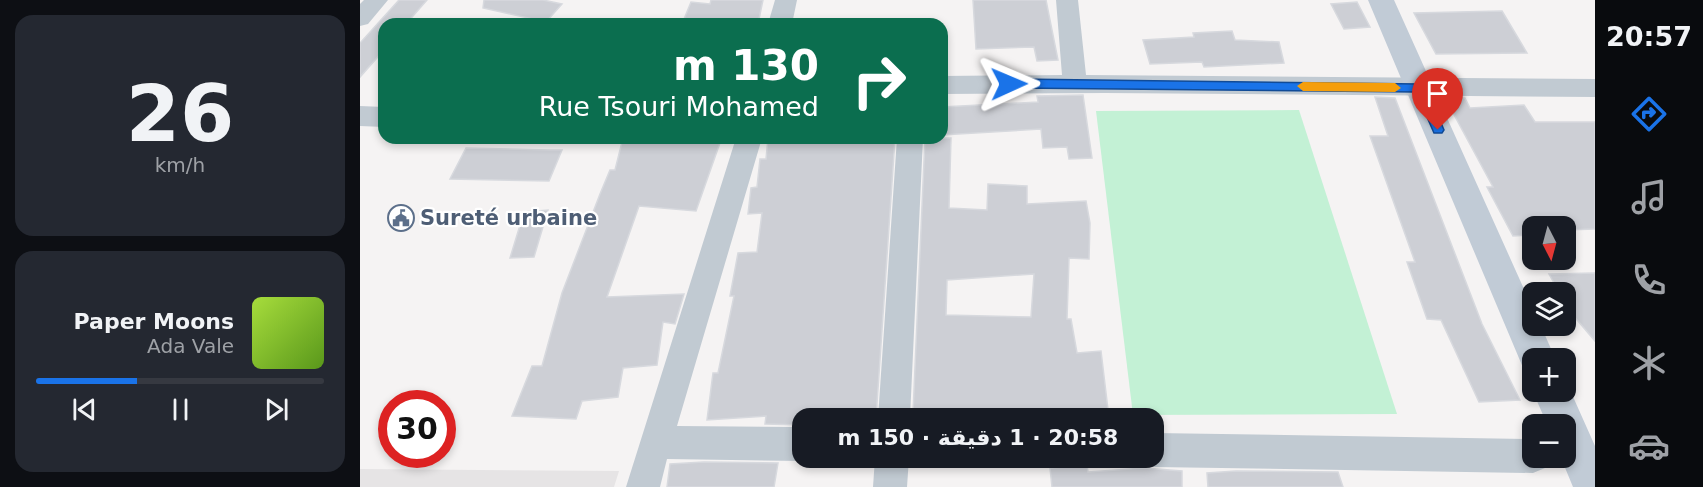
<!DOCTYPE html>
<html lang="ar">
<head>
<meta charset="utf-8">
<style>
  body { margin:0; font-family:"DejaVu Sans",Cairo,sans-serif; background:#242831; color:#f1f3f6; direction:rtl; height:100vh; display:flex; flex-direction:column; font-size:22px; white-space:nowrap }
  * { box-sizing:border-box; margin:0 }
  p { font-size:20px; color:#9ea1a6 }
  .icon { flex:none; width:33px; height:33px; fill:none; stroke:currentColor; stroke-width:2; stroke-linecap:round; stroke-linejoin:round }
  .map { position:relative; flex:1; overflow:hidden; direction:ltr }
  .panel { display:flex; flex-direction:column; gap:15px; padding:15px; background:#0d0f14; width:360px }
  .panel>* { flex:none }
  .guide { position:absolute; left:18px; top:18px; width:570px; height:126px; border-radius:18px; box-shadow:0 3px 9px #0003; direction:rtl; background:#0b6e4f; color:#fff; overflow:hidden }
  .needle { width:39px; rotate:174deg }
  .tools { position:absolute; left:1162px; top:216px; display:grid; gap:12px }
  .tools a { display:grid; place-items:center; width:54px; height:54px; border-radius:12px; background:#171b24; box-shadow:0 3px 9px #0003; font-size:30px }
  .speed { position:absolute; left:18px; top:390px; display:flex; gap:12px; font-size:30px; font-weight:700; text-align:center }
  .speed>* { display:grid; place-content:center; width:78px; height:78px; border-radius:50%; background:#171b24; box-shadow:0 3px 9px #0003; line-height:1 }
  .speed .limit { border:9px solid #d22; background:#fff; color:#111 }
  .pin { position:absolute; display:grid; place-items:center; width:51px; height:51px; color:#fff; margin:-62px -26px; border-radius:50% 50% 50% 0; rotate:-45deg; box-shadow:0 0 6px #0007 }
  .pin .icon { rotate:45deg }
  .me { position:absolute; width:66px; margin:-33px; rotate:89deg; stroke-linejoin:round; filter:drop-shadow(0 0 4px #0008) }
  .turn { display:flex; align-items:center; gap:21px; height:126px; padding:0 30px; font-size:27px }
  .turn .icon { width:78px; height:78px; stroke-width:2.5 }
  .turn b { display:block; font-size:42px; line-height:51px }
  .panel .tile { flex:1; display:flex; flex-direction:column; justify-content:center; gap:9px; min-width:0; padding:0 21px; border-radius:18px; background:#242831 }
  .panel .dial { align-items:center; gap:0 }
  .dial b { font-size:78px; line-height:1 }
  .song { display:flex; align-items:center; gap:18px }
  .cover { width:72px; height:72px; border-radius:9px; background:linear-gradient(135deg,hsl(80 70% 55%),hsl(90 70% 35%)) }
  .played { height:6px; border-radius:3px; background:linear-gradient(90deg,#1a73e8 35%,#363941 35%) }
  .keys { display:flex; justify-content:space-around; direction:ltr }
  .trip { position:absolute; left:432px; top:408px; width:372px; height:60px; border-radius:18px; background:#171b24; box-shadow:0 3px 9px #0003; font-weight:700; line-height:60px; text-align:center; direction:rtl }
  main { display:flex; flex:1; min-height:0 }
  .tabs { display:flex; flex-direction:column; width:108px; justify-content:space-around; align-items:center; background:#090b0e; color:#9ea1a6 }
  .tabs .icon { width:42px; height:42px }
  .tabs .on { color:#1a73e8 }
  .tabs b { font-size:27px; color:#f1f3f6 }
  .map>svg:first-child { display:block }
</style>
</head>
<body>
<main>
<nav class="tabs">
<b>20:57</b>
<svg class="icon on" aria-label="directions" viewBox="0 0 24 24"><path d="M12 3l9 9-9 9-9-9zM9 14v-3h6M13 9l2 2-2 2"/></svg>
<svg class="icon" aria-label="music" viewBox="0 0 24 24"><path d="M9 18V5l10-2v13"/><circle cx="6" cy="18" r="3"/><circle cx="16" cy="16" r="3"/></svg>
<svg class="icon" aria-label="phone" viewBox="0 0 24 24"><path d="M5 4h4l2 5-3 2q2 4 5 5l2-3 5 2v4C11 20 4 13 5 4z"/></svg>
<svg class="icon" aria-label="climate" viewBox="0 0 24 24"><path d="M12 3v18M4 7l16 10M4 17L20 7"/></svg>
<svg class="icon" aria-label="car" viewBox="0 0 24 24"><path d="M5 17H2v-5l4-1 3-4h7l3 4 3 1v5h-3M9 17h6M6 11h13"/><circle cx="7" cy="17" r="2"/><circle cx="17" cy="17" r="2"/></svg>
</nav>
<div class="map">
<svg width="1235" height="487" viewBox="0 0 1235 487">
  <rect width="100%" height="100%" fill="#f5f3f3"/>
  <path fill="#e6e4e5" d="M0,469l259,2 -5,16h-254z"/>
  <path fill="#c3f1d5" d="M939,110l98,304 -264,1 -37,-304z"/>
  <path fill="#cdcfd5" stroke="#d7d9de" stroke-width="1.5" fill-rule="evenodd" d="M39,0h28l-21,24h-22v26l-24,27v-34z
    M124,0h59l19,4 -16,18 -63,-14z
    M351,0h52l-5,24h-76l9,-22 19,2z
    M613,0h73l12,60 -21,1 -3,-14 -58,2z
    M997,2l13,25 -26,2 -13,-25z
    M1142,11l25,42 -91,1 -22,-41z
    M872,31l3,9 44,2 5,21 -80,4 -2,-5 -52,2 -7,-24 51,-3 -1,-4z
    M723,95l9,63 -23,1 -2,-12 -24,1 -2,-19 -99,6v-28l96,-5 -1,-6z
    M1015,97l20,1 87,226 38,76 -41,2 -38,-82 -14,-1 -20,-57h8l-45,-126h18z
    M1085,98h20l5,10 54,-3 11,17h60v107l-29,1v-4h-33v9l-20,1 -26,-49h6z
    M263,138l98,2 -25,71 -57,-5 -32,91 77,-3 -9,30 -12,-2 -6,43 -34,3 -5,29 -36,4 -6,18 -64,-3 20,-50h10l20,-73 38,-99 10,-24h5z
    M408,138h127l-19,280h-74v7l-37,-1 1,-8 -59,4 6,-47h5l16,-77h-4l8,-43 19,-1 5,-39 -14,1 3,-26 6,-1 3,-28h6z
    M565,138h26l-2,70 38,2 1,-26 39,2v18l59,-3 4,22 -1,36 -20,-1 -2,61h4l6,34 24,-2 8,67h-142v-5h-54zM674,274l-3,43 -85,-2 1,-35z
    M106,148l83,2h13l-13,31 -99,-2z
    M188,210l-14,47 -24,1 14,-46z
    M1235,273v68l-29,-34v-15h-7l-10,-18z
    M344,462l74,1 -4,24h-107l3,-23z
    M727,465l1,7 56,-4 38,3v16h-130l-2,-19z
    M876,471l102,1 5,15h-135l-1,-14z"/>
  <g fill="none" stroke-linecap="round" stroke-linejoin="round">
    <path fill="#c1cad2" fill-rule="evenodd" d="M4,0h24l-20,24 -8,2v-22z
      M415,0h22l-5,24h-24z
      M696,0h22l8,75 509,4v18l-490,-4 -163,1v-18l120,-1z
      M0,106l24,1v20l-24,-1z
      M376,138h26l-85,288 125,1v31h8l-8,3 -135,-2 -7,28h-34z
      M537,138h26l-13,280h-32z
      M794,433l379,6v19h16l-4,10 -12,5 -379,-6 -12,-5 -2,-4h14z
      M515,458h34l-2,29h-34z"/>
    <path fill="#c1cbd6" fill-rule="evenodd" d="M1008,0h26l139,309v17h8l14,32h-22v16l-9,-4z
      M1206,381l29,65v41h-22l-12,-29h5v-34h-19l-14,-32h33z"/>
  </g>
  <path fill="#1a73e8" stroke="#114b97" stroke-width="1.5" d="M649,79l411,5 6,4 18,42 -2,3h-8l-18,-41 -407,-4 -6,-4z"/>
  <path fill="#f59e0b" d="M943,82l92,1 6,5 -6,4 -92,-1 -6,-5z"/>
  <defs>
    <symbol id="civic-ring" viewBox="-11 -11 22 22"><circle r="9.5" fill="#fff" stroke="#5c6f8a" stroke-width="1.5"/><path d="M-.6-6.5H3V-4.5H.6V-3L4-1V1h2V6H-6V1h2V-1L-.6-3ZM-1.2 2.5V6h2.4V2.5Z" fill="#5c6f8a"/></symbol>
  </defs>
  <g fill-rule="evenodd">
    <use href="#civic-ring" x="26" y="203" width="30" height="30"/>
  </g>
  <g text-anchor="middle" stroke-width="4.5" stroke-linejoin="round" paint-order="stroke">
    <g font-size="21" font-weight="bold" fill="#4e5e75" stroke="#fff" text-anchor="start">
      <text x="60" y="225">Sureté urbaine</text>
    </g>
  </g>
</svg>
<div class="tools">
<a><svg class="needle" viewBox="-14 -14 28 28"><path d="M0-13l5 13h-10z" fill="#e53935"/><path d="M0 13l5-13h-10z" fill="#9ea1a6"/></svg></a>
<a><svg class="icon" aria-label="layers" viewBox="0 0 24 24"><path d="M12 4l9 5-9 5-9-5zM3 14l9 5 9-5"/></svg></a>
<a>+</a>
<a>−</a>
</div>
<div class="speed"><div class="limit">30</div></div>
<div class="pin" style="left:1078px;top:130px;background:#d93025"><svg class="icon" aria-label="arrive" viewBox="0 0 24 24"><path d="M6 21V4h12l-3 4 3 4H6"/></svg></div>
<svg class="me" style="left:649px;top:84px" viewBox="-20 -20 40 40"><path d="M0-17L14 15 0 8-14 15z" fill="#1a73e8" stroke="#fff" stroke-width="4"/></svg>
<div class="trip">20:58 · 1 دقيقة · 150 m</div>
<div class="guide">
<div class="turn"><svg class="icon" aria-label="right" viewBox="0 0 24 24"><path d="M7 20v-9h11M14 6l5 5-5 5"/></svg><div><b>130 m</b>Rue Tsouri Mohamed</div></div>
</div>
</div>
<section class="panel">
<div class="tile dial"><b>26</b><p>km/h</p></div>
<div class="tile">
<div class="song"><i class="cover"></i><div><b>Paper Moons</b><p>Ada Vale</p></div></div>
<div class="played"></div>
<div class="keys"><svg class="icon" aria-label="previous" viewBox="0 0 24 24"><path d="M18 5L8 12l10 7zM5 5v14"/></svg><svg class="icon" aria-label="pause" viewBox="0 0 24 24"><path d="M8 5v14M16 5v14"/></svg><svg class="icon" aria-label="next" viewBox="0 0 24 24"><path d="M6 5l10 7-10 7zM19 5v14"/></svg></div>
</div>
</section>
</main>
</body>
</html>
